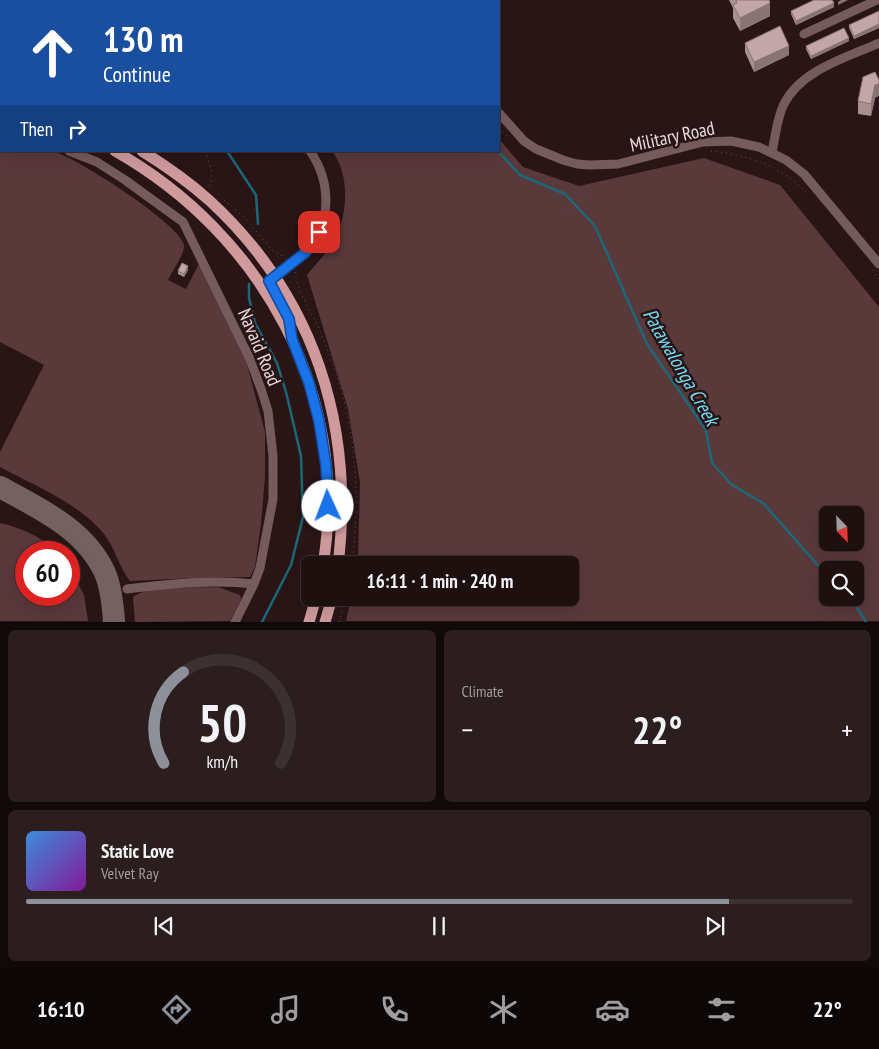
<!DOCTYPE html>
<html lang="en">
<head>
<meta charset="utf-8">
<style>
  body { margin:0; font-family:"PT Sans Narrow",sans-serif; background:#2c1e1e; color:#f1f3f6; height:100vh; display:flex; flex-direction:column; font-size:19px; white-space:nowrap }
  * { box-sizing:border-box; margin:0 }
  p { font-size:16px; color:#a19d9f }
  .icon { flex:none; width:28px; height:28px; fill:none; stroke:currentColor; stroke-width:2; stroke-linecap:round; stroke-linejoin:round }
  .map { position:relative; height:622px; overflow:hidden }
  .details { display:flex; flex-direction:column; gap:8px; padding:8px; background:#110909; flex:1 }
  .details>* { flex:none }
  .guide { position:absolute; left:0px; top:0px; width:500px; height:152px; box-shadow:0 5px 20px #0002,0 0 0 1px #3c3030; background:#1a4fa0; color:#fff; overflow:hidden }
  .needle { width:32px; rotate:157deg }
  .buttons { position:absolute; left:819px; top:506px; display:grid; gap:10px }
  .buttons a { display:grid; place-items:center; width:45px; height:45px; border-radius:8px; background:#1f1010; box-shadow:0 5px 20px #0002,0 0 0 1px #3c3030; font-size:25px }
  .speed { position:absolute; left:15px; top:541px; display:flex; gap:10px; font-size:25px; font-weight:700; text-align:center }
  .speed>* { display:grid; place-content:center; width:65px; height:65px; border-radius:50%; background:#1f1010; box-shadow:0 5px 20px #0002,0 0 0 1px #3c3030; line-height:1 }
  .speed .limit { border:8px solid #d22; background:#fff; color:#111 }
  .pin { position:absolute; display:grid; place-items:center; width:42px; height:42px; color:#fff; margin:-21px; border-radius:10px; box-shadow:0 2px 8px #0006 }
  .me { position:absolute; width:55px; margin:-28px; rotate:358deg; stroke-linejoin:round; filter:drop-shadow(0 0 4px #0008) }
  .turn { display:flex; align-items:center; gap:18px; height:105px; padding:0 20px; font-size:22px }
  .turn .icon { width:65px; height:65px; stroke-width:2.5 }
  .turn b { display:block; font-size:35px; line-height:42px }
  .then { display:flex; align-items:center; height:48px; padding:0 20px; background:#0003; gap:10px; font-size:19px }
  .big { font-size:38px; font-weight:700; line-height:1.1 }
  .details .card { flex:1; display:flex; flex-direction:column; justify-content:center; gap:8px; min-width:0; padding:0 18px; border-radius:8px; background:#2c1e1e }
  .details .dial { align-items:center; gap:0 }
  .dial svg { height:130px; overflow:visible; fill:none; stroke:#3c3030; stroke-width:7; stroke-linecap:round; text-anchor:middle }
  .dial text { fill:#f1f3f6; stroke:none }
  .song { display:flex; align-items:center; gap:15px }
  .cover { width:60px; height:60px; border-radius:8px; background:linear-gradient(135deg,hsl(210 70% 55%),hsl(290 70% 35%)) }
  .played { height:5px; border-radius:2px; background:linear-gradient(90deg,#8c9099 85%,#3c3030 85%) }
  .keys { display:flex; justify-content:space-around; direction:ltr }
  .heat { display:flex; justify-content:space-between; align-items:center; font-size:28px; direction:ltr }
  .details .tiles { flex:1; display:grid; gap:8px; grid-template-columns:1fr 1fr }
  .card:last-child { grid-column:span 2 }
  .trip { position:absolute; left:301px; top:556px; width:278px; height:50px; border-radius:8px; background:#1f1010; box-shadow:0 5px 20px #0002,0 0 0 1px #3c3030; font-weight:700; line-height:50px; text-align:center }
  .dock { display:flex; height:80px; justify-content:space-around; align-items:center; background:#0c0606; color:#a19d9f }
  .dock .icon { width:35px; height:35px }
  .dock .selected { color:#8c9099 }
  .dock b { font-size:22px; color:#f1f3f6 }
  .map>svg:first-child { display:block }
</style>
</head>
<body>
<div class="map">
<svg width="879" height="622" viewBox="0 0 879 622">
  <rect width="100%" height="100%" fill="#291516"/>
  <path fill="#5a393b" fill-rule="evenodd" d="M0,133l1,18c15,0 41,-3 54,1 22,6 126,73 129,93 1,9 -12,26 -16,35l18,9 13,-25 46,93 20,75v45l-4,47 -6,43 -5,10 -56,1 -64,3c-11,-14 -15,-33 -26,-47 -24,-30 -70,-49 -104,-67v-15l44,-87 -44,-23z
    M499,139l24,28 56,19 125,-28 76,27 99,122v314h-533l5,-23h219v-33h-212l2,-83 -12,-73 -41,-134c8,-10 18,-20 25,-31 16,-26 19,-68 0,-93h167zM828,515h27v27h-27zM828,570h27v28h-27z
    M0,523c22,5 40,13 57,29h-31v43h43v-30l15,30 4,26h-88z
    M218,587l22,8 1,4 -11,22 -95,1 -2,-25c17,-13 62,-9 85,-10z"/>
  <path fill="#1b6879" d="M0,0h170l-169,1v70z"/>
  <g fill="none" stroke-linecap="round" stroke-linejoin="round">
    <path stroke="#1b6879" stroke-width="2.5" d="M227,151l29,44 2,29
      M498,151l22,24 45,19 30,32 52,118 59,86 6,33 20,22 31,18 60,68 5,3
      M249,284v14l6,25 22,40 9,29 15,64 2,61 -12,48 -29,57
      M851,598l15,24"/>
    <path stroke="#746262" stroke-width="22" d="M0,487c40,22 85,42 105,86 6,14 8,33 9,49"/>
    <path stroke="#665455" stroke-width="1" stroke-dasharray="1 4" stroke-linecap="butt" d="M220,1l1,-1
      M499,128l10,10
      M206,151c2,12 10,24 3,35
      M711,151c38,4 71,15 97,43
      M224,200l21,18 26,31 13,8
      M567,212l20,-16
      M872,270l7,9
      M295,272c3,19 12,32 20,49 6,11 10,23 15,35 25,66 32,139 21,209
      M339,622l6,-24"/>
    <path stroke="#755b5c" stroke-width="9" d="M395,0l1,1
      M231,1l1,-1
      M804,34l73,-34
      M499,113l25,28 12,8 27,11 14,4 12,1 29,-1 85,-22 28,-1 28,6 27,13 18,14 75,90
      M0,123h1
      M69,151l28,11 28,18 58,42 66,135 12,32 7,22 5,45v43l-13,69 -6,16 -19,38
      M772,153c3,-16 5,-35 12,-49 17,-34 62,-46 95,-61
      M274,276c10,-8 23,-15 31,-24 28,-27 26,-71 5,-101
      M127,589c42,-5 85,-10 127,-5"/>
    <path stroke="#d09a9d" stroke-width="11" d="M0,90l1,1
      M0,102l1,1
      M115,151c148,84 236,244 208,414
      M142,151c24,15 47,31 68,50 104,96 145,224 128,364
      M309,622l7,-24
      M325,622l7,-24"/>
  </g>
  <path fill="#a88f90" d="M729,0h40l1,16 -30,15 -7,-13v-10z
    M834,7l-38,18 -5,-11v-3z
    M879,11v17l-25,11 -5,-11v-3z
    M849,41l-38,18 -5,-10v-3z
    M745,43l44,12 -35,17 -9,-20z
    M875,98l-4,18 -13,-2v-13z
    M188,270l-4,7 -6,-3v-3z"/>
  <path fill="#887475" d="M841,0h7l-10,5v-3z
    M770,3v13l-30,15v-13z
    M834,3v4l-38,18v-4z
    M879,24v4l-25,11v-3z
    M849,38v3l-38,18v-3z
    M789,46v9l-35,17v-10z
    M879,84v12l-4,2 -4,18v-12l4,-19z
    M188,266v4l-4,7v-3z"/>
  <path fill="#c3a6a7" stroke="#887475" d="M194,0h13l-1,1h-12z
    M736,0h33l1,3 -30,15 -7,-13 4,-2z
    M814,0h18l2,3 -38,18 -5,-10z
    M879,11v13l-25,12 -5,-11z
    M780,26l9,20 -35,16 -9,-19z
    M844,28l5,10 -38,18 -5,-10z
    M875,72l4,8v4l-4,1 -4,19 -13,-3 5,-24z
    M182,263l6,3 -4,8 -6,-3z"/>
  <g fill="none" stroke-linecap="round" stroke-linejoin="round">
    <defs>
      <path id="route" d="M319,232l-13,20 -37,29 20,38 3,20 17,44 10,38 7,45 2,40"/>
    </defs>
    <use href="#route" stroke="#114b97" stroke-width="12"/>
    <use href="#route" stroke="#1a73e8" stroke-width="9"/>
  </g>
  <g text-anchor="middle" stroke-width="5" stroke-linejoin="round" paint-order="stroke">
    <g font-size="19" fill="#e7d8d9" stroke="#291516">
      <text transform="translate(672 136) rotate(-12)" y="7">Military Road</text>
      <text transform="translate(260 347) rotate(67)" y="7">Navaid Road</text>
    </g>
    <g font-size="20" font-style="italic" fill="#70dcf6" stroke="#291516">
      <text transform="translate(681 367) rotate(60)" y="7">Patawalonga Creek</text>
    </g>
  </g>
</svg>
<div class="buttons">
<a><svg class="needle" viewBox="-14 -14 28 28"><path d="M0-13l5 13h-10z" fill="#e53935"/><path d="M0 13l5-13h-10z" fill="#a19d9f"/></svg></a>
<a><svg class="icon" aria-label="search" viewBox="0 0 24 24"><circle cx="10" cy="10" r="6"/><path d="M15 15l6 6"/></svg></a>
</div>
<div class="speed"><div class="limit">60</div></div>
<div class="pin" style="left:319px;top:232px;background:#d93025"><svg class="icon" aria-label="arrive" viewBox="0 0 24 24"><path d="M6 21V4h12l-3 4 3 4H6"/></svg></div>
<svg class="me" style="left:328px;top:506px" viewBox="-20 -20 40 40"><circle r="19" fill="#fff"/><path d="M0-13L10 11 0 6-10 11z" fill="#1a73e8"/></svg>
<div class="trip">16:11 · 1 min · 240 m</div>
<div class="guide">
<div class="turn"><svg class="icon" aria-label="ahead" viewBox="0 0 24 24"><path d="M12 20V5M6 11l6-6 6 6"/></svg><div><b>130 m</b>Continue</div></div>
<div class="then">Then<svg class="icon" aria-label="right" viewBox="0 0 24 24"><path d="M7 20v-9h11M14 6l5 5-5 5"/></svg></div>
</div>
</div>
<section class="details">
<div class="tiles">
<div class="card dial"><svg viewBox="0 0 100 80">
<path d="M14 69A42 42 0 1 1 86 69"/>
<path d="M14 69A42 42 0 0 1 26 13" stroke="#8c9099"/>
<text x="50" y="56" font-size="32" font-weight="700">50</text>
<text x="50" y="72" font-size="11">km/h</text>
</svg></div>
<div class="card"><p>Climate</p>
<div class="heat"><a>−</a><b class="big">22°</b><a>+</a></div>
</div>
<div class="card">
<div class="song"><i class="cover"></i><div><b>Static Love</b><p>Velvet Ray</p></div></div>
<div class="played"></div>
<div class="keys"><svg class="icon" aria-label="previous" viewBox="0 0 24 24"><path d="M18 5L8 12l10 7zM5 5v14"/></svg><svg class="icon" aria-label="pause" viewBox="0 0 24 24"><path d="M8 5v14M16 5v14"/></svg><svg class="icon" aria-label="next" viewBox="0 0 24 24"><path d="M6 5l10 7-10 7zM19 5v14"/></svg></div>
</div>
</div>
</section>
<nav class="dock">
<b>16:10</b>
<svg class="icon selected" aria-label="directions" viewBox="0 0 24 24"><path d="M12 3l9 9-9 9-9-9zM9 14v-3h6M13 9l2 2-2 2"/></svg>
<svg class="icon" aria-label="music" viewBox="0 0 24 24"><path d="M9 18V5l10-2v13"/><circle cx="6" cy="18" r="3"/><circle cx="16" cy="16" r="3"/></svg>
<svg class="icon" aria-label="phone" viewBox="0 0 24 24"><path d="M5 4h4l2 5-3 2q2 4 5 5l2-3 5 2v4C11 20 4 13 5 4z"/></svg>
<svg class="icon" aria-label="climate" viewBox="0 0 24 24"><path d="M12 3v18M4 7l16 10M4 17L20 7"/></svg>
<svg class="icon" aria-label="car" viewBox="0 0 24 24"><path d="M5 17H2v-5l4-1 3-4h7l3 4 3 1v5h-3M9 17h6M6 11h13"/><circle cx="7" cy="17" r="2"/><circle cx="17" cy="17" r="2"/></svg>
<svg class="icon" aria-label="filters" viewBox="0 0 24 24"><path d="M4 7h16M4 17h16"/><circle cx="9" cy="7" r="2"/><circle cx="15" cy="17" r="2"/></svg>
<b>22°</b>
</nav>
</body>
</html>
